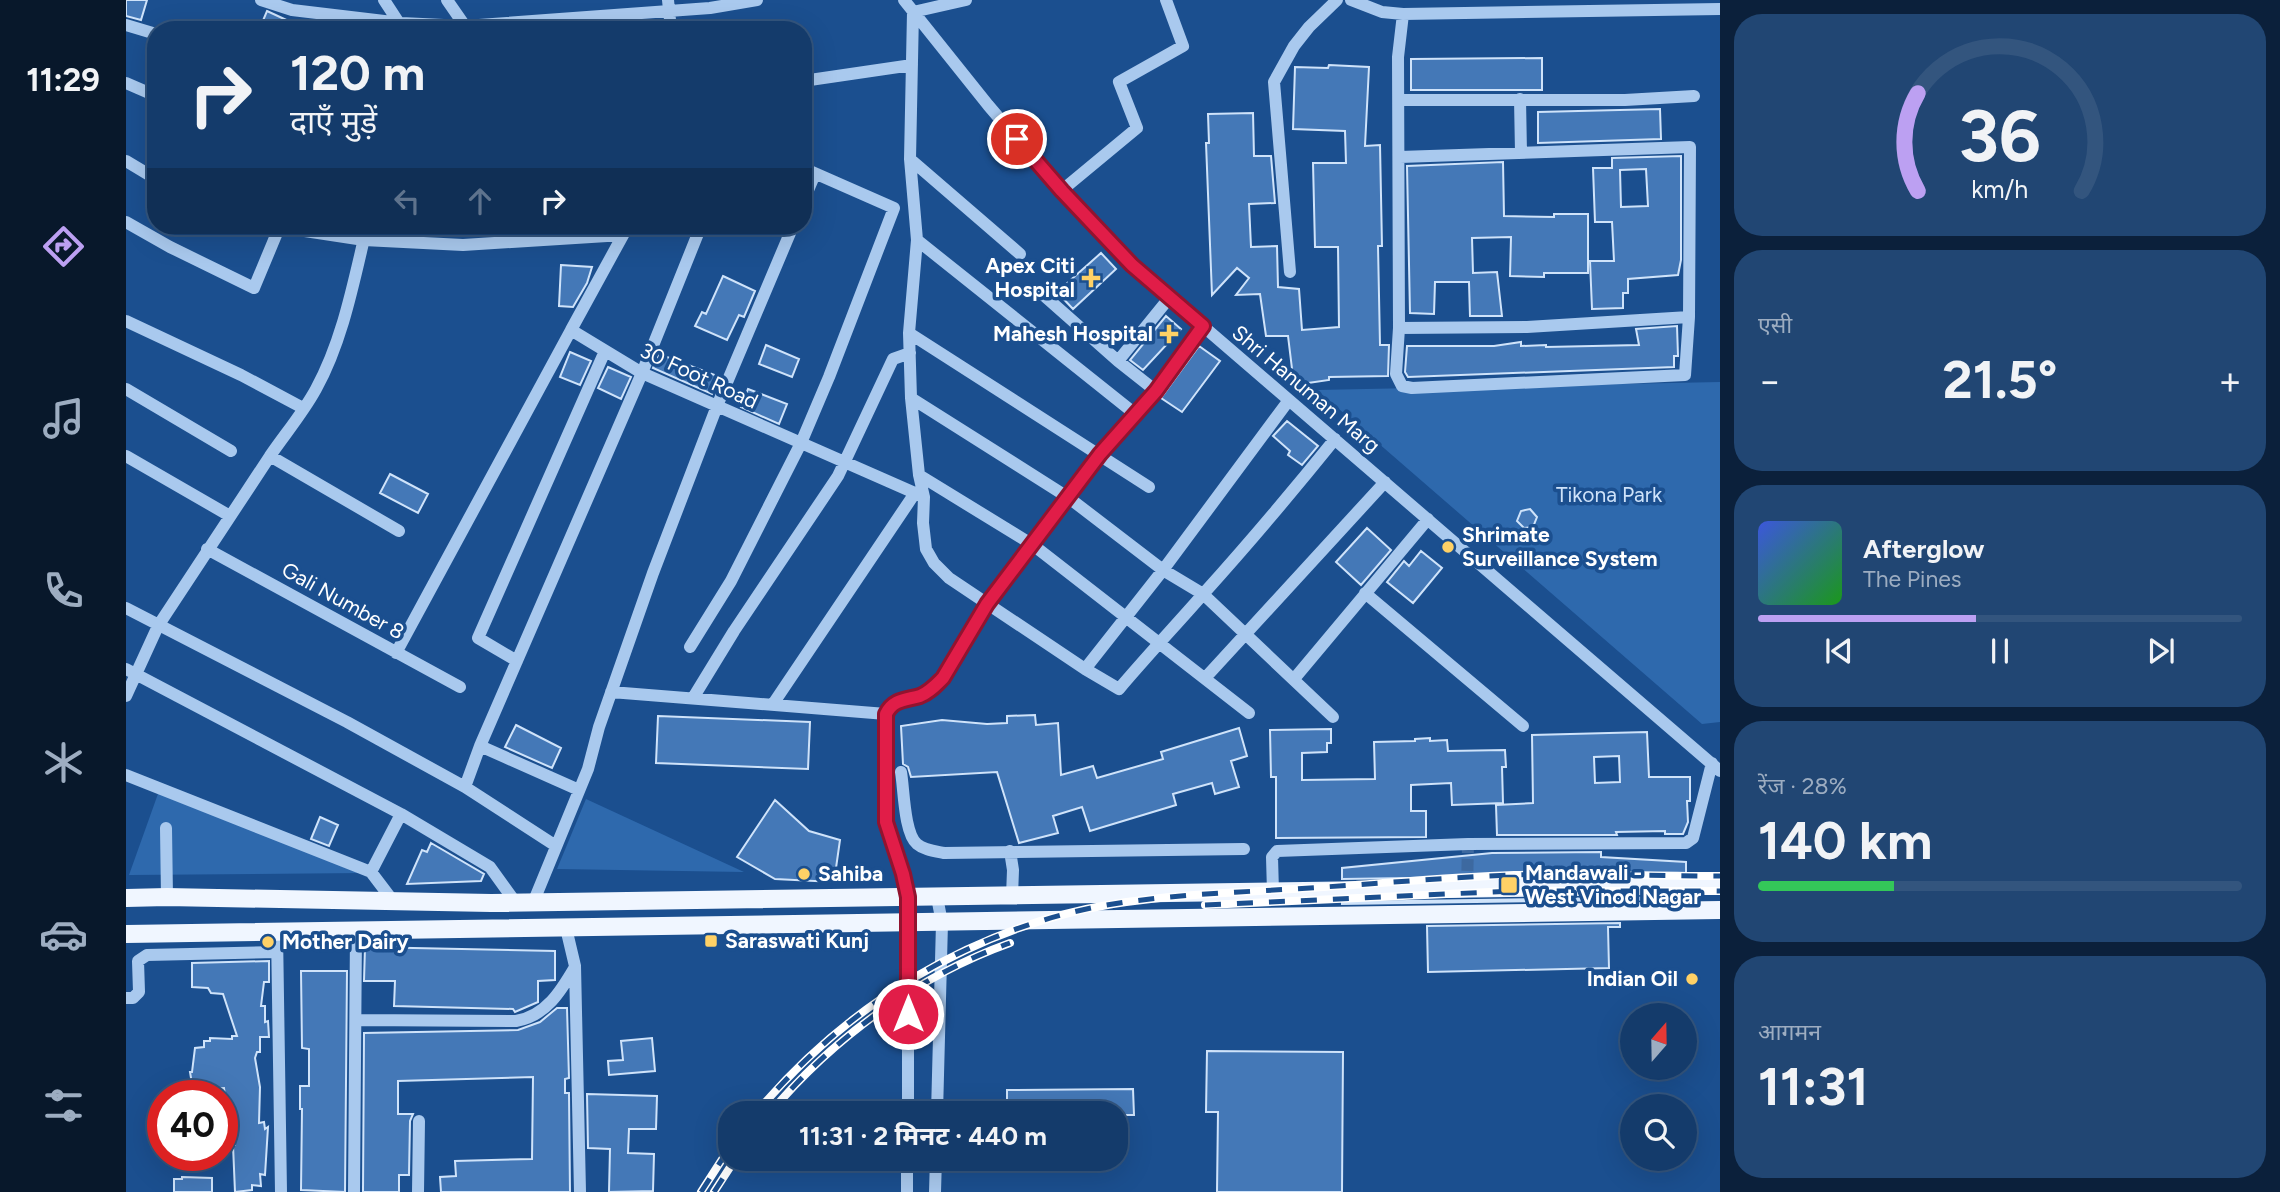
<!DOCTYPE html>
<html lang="hi">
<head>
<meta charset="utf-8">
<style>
  body { margin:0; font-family:Figtree,"Noto Sans Devanagari",sans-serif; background:#214673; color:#f1f3f6; height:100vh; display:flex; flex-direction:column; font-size:26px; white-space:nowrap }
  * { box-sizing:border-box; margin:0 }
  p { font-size:23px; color:#9dadc1 }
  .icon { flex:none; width:38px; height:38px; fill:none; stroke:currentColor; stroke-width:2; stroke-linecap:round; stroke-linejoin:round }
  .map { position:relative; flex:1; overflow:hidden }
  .drawer { display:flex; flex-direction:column; gap:14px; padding:14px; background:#0b203b; width:560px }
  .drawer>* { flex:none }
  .top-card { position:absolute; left:21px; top:21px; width:665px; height:214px; border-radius:28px; box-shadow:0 7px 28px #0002,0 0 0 2px #33557e; background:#143b6b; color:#f1f3f6; overflow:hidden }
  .needle { width:46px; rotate:20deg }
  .fabs { position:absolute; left:1494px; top:1003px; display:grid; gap:14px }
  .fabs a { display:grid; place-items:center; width:77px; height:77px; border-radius:50%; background:#143b6b; box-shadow:0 7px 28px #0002,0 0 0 2px #33557e; font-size:35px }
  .speed { position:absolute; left:21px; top:1080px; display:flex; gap:14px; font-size:35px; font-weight:700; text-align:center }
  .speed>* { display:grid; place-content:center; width:91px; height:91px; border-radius:50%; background:#143b6b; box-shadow:0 7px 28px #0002,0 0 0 2px #33557e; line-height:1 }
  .speed .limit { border:10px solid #d22; background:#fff; color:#111 }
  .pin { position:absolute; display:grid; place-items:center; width:60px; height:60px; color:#fff; margin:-30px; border:4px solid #fff; border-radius:50%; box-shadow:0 2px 7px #0007 }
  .me { position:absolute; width:77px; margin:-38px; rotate:0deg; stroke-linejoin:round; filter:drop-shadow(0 0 5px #0008) }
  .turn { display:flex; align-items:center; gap:24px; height:147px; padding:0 28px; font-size:32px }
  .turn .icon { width:91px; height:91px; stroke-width:2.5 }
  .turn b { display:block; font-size:49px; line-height:60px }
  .lanes { display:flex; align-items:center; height:66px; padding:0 28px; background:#0003; justify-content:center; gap:35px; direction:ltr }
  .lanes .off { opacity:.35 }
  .big { font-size:52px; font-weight:700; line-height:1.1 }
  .drawer .widget { flex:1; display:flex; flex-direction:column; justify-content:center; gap:10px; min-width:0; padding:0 24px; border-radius:28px; background:#214673 }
  .drawer .dial { align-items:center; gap:0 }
  .dial svg { height:182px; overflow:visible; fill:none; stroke:#33557e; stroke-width:7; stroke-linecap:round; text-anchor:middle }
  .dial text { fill:#f1f3f6; stroke:none }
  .song { display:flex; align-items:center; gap:21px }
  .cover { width:84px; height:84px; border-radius:10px; background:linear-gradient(135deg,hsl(230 70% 55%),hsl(120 70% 35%)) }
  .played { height:7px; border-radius:4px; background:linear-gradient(90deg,#bca0f2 45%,#33557e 45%) }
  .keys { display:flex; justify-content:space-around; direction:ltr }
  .heat { display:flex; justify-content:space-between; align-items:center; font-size:38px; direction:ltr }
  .charge { height:10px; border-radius:5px; background:linear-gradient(90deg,#34c759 28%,#33557e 0) }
  .trip { position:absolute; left:592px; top:1101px; width:410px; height:70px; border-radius:28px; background:#143b6b; box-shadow:0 7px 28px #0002,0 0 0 2px #33557e; font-weight:700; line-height:70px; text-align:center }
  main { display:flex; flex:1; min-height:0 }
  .tab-bar { display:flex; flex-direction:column; width:126px; justify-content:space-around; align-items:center; background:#08182b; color:#9dadc1 }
  .tab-bar .icon { width:49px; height:49px }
  .tab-bar .selected { color:#bca0f2 }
  .tab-bar b { font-size:32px; color:#f1f3f6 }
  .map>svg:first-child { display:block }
</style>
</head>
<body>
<main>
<nav class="tab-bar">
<b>11:29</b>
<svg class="icon selected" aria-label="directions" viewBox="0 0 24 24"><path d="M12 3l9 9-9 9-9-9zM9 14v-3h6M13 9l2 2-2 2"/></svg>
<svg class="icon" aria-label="music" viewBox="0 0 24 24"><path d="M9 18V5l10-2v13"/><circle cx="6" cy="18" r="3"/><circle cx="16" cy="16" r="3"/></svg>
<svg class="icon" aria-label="phone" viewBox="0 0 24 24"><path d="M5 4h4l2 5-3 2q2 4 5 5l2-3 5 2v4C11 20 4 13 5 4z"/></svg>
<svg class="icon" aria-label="climate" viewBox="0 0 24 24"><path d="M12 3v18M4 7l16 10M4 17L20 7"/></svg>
<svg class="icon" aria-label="car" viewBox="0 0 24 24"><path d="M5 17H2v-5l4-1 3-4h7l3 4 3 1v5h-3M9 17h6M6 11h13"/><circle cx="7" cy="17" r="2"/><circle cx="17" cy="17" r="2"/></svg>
<svg class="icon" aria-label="filters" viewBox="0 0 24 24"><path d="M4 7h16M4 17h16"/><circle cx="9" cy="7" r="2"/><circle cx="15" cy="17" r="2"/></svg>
</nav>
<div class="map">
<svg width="1594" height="1192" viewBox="0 0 1594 1192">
  <rect width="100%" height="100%" fill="#1b4f8f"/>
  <path fill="#2e69ad" d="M1594,382v340l-18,2 -385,-334z
    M33,791l204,82 -234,2z
    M460,799l158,73 -187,-3z"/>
  <path fill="#4478b7" stroke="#cfe3fa" stroke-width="2" fill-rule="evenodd" d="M0,0h21l-6,20 -15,-4z
    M141,11l41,19h-49z
    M1416,58v32h-131v-31z
    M1203,65l40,2 -4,79 15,-1 2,101h-4l2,99h9l-1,31 -59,1v3l-35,5 -6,-49h-22l-6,-42 -24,1 13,-17 -12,-10 -25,27 -6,-152h3l-1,-29 45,-1 1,43h17l4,47 -26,1 2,43 26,-1 1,41 21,2 3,41 37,-3 -1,-80h-23l-2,-84h33l-1,-32 -52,-2 2,-62 33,1z
    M1534,109l1,30 -123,4v-31z
    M1555,156v104l-3,15 -50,4v14h-5v15l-31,1 -2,-48h24l-2,-39h-17l-2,-54h19v-10zM1520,169l2,37 -27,1 -1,-37z
    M1377,162l1,54 50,1v-3h34v59h-44v4l-34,-1 1,-39 -39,1 1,35 24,-1 5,44h-32l-1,-34h-34l-1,32 -24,-1 -3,-147z
    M975,253l15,16 -43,40 -16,-17z
    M435,265l31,2 -5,16 -14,24 -14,-1z
    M597,276l32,15 -11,26 -5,-2 -12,25 -32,-14 7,-14 4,2z
    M1040,316l15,13 -38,41 -13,-10z
    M1551,326l1,30h-4v11l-266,10 -3,-5 2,-26h87l27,-4v4l25,-1v2l93,-2 -3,-16z
    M640,345l33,14 -7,18 -33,-13z
    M1073,346l21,15 -38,51 -21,-14z
    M444,352l21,9 -11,24 -20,-8z
    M533,354l61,23 -8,17 -59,-26z
    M482,367l23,10 -10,22 -23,-11z
    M622,389l39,15 -8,20 -38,-17z
    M1161,421l31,25 -16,19 -14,-10 2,-4 -17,-15z
    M264,474l38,20 -10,19 -38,-20z
    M1404,509l7,8 -4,10 -9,1 -7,-7 4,-10z
    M1241,528l24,22 -30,35 -25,-23z
    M1295,551l21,17 -29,35 -26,-21 17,-21 5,5z
    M909,715l1,10 22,-2 3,52 32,-9 4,12 66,-19 -2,-7 78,-24 8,28 -16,5 8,26 -24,7 -3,-11 -39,11 3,11 -86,26 -8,-24 -29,9 5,17 -39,10 -22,-71 -86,5 -3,-10 -5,-3 -2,-38 41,-6 45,4 20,-1v-7z
    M532,716l152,6 -2,47 -152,-6z
    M390,725l45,23 -9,20 -47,-21z
    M1205,729v14h-4v9l-25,1v27l73,-1 -1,-37 41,-1v-2l15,-1v3l17,-1 1,11 57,-1 1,17h-4l1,36 -51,2 -1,-22 -40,2v26h15v26l-150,1v-61h-5l-1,-47z
    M1521,732l2,45h41v24h-3l1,21 -5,12h-18v-3l-49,1 1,3h-120l-1,-30 37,-2 -1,-68zM1493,756l1,26 -25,1 -1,-26z
    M649,800l34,31 31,9 -6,42 -59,-3 -38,-22z
    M194,817l18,8 -9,21 -18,-7z
    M305,843l53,31 -3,7 -74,3 15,-34 5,2z
    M1475,852v5l85,5v12l-344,5v-11l150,-15z
    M1561,897v2l-345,5v-2z
    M1494,923v4h-12l1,41 -181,4 -1,-46z
    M239,947l190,4v29l-17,1v21l-23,10 -2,-3 -119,-3 1,-25h-31z
    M143,961v21h-5l-3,24h4v16l3,-1 1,16h-9v15h-3l-2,6 5,29 -1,36 5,-1 1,7 3,-2 -3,48 -5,-1 1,12 -9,-1v5l-17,2 -2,-47h2l-1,-34h-7l-3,-23 -31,2 -3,-18h2l3,-24 9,-1v-6h6v-3l22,1v-3h5l-14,-42 -12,-1 -3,-5 -16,-1v-24z
    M175,971h46l-2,221 -44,-2 1,-81h-2v-23h9v-37l-7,-1z
    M431,1008h10l2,70 -4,1v14h4l1,99h-129l-1,-15 16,-1 -1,-15 77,-2 1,-82 -135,4v33h15l-3,7 -1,54h-10v17h-36l1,-159 154,-3 22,-8z
    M526,1038l3,33 -46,4 -1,-14 15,-1 -2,-19z
    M1081,1051l136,1 -1,140h-125l1,-80h-12z
    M1007,1089l1,26h-19v-2h-108v-23z
    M461,1094l70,2 -1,33h-27l-1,24 26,1 -1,37 -44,1 1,-43 -22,-1z
    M56,1177l30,1v14h-38v-13h8z"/>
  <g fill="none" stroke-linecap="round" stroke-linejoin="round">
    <path stroke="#3d69a0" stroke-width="12" stroke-dasharray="12 6" stroke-linecap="butt" d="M1341,889l1,-45"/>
    <path stroke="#a9c9ee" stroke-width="12" d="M135,0l31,10 109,13 64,3 245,-18 47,-8
      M258,0l17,26
      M321,0l18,26
      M542,0l3,30
      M778,0l84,105 73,86 71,74 588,506
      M840,0l-53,12 -3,147 7,81 -8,93 2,65 8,77 5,22 -1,26 3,26 8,14 15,15 136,91 34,20c28,-33 57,-64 86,-97 45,-50 88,-101 130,-153
      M1225,0l31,12 21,2 317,-5
      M0,25l30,9
      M677,81l109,-16
      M0,83l30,13
      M1394,99l1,54
      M1274,100h225l69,-4
      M1274,157l290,-10 -1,170 -4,58 -273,13 -10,-2 -6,-12 3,-46 -1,-271 5,-43
      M784,159l110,95
      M0,161l30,18
      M935,191l76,-63 -18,-46 64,-36 -17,-46
      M677,202l12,-28
      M0,222l44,25 84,41 25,-60
      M146,226l92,14 99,5 160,-10
      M502,226l-57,104 71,43 282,124
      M791,240l217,173
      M1164,272l-16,-190 20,-36 15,-19 28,-27
      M914,292l78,69 38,30
      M0,321l115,54 62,33
      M1273,328l128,-1 162,-10
      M783,333l240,154
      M992,361l52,-64
      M0,389l105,62
      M785,398l158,100 94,72 40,24 130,123
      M0,456l104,60
      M144,456c15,-22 33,-43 46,-67 27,-49 38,-109 51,-163
      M793,475l114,70 216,168
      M81,549l253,138
      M1239,593l158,133
      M0,608l221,114 118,65 91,59
      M564,647l41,-66 70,-138 28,-66 65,-169 -91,-40
      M270,653l175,-323
      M391,661l-39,-23 127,-287
      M0,669l275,145 89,53 26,36
      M959,669l78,-99 126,-170
      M1080,677l179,-195
      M1168,679l134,-160
      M485,692l275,22
      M0,696l32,-70 112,-170 129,75
      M567,698l41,-67 104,-155 55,-117 17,-6
      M647,704l142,-211
      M354,746l99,44
      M775,772c3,17 3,61 16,72 7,6 17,7 27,9l300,-4
      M0,775l245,97
      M339,787l15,-41 162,-373 59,-147
      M40,828l1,69
      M884,851l3,19 -1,26
      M1147,892l-1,-35 5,-6 191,-7 218,-1 7,-5 19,-75
      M811,897l5,26 -5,190
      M267,901l-22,-29 30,-58
      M407,903l55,-134 11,-42 54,-154 64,-167 76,-180
      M440,928l9,38 5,226
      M151,932l4,260
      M0,998h7l6,-6 -1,-31 9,-6 130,-3
      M230,1020l160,1c30,-5 45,-30 59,-54
      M782,1113v-216l-5,-23 -17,-51 -2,-106c9,-20 20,-15 37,-21 10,-4 16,-11 22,-18l44,-74 113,-150 56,-63 47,-65
      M228,1192l2,-261
      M292,1192l1,-71
      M781,1192v-34
      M809,1192l1,-34"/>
    <path stroke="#f0f6ff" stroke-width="18" d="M0,898l41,-1 324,6 1229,-18
      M0,934l1594,-24"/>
    <defs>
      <path id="rail" d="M1079,905l308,-14h207
        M630,1113c91,-108 216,-186 357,-209 69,-11 141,-12 211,-17 63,-4 127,-10 190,-12 68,-2 137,1 206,1
        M644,1113c63,-75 148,-137 240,-170
        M575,1192l29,-45
        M588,1192l22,-34"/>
    </defs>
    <use href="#rail" stroke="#fff" stroke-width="8"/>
    <use href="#rail" stroke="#1b4f8f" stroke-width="5" stroke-dasharray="16" stroke-linecap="butt"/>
  </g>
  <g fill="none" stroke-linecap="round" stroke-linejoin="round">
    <defs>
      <path id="route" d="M782,1014v-117l-5,-23 -17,-52v-108c7,-15 20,-14 34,-18 10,-4 16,-11 23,-18l44,-74 113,-150 56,-63 47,-65 -71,-61 -70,-74 -45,-52"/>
    </defs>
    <use href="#route" stroke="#92132f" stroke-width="18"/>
    <use href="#route" stroke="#e11d48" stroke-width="12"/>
  </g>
  <g fill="#ffd166" stroke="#1b4f8f" stroke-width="2.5">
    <path d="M961.5 267.5h7v7h7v7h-7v7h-7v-7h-7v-7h7z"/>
    <path d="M1039.5 323.5h7v7h7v7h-7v7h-7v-7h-7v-7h7z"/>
    <circle cx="1322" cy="547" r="7"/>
    <circle cx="678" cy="874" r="7"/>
    <rect x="1374" y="876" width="18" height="18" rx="3.5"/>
    <rect x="578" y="934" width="14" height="14" rx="3.5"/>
    <circle cx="142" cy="942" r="7"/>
    <circle cx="1566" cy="979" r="7"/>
  </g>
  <g text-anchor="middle" stroke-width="7" stroke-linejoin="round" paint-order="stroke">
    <g font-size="21" font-weight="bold" fill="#fff" stroke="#1b4f8f" text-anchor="start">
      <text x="949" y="273" text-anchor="end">Apex Citi<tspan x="949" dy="24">Hospital</tspan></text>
      <text x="1027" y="341" text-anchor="end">Mahesh Hospital</text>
      <text x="1336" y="542">Shrimate<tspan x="1336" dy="24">Surveillance System</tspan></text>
      <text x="1399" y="880">Mandawali -<tspan x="1399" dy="24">West Vinod Nagar</tspan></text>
      <text x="692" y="881">Sahiba</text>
      <text x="599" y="948">Saraswati Kunj</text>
      <text x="156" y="949">Mother Dairy</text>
      <text x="1552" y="986" text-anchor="end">Indian Oil</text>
    </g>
    <g font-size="21" fill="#fff" stroke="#1b4f8f">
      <text transform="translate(573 376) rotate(25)" y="7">30 Foot Road</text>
      <text transform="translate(1180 389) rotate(40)" y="7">Shri Hanuman Marg</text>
      <text transform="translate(217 601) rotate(29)" y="7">Gali Number 8</text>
    </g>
    <g font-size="21" fill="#cfe3fa" stroke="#1b4f8f">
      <text x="1483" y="502">Tikona Park</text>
    </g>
  </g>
</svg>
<div class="fabs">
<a><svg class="needle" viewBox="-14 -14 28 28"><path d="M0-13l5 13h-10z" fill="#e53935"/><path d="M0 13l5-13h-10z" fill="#9dadc1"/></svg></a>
<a><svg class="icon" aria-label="search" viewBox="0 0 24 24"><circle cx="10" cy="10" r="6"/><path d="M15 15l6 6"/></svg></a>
</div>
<div class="speed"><div class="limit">40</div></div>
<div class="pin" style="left:891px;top:139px;background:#d93025"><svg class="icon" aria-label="arrive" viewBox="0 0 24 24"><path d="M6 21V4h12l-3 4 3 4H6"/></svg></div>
<svg class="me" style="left:782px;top:1014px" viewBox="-20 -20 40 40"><circle r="17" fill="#e11d48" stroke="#fff" stroke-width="3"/><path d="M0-11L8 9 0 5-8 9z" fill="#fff"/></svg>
<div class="trip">11:31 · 2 मिनट · 440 m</div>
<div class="top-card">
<div class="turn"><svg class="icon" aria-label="right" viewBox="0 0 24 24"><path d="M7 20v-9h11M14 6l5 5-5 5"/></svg><div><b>120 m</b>दाएँ मुड़ें</div></div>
<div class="lanes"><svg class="icon off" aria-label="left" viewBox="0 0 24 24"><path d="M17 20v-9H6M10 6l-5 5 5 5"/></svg><svg class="icon off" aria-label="ahead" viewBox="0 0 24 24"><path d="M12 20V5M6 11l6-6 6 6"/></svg><svg class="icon" aria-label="right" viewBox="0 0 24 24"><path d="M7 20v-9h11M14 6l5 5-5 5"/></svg></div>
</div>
</div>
<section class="drawer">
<div class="widget dial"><svg viewBox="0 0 100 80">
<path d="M14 69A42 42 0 1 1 86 69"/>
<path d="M14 69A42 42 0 0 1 14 26" stroke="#bca0f2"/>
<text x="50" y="56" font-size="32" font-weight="700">36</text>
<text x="50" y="72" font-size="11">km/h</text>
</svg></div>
<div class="widget"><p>एसी</p>
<div class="heat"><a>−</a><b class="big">21.5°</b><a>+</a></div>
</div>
<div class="widget">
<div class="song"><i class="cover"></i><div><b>Afterglow</b><p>The Pines</p></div></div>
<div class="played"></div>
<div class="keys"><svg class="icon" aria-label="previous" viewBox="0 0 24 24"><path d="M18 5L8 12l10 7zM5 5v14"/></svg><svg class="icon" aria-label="pause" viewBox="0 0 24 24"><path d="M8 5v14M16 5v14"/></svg><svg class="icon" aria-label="next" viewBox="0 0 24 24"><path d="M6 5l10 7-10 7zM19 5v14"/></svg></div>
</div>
<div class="widget"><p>रेंज · 28%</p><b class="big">140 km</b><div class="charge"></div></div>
<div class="widget"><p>आगमन</p><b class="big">11:31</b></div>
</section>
</main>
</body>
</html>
